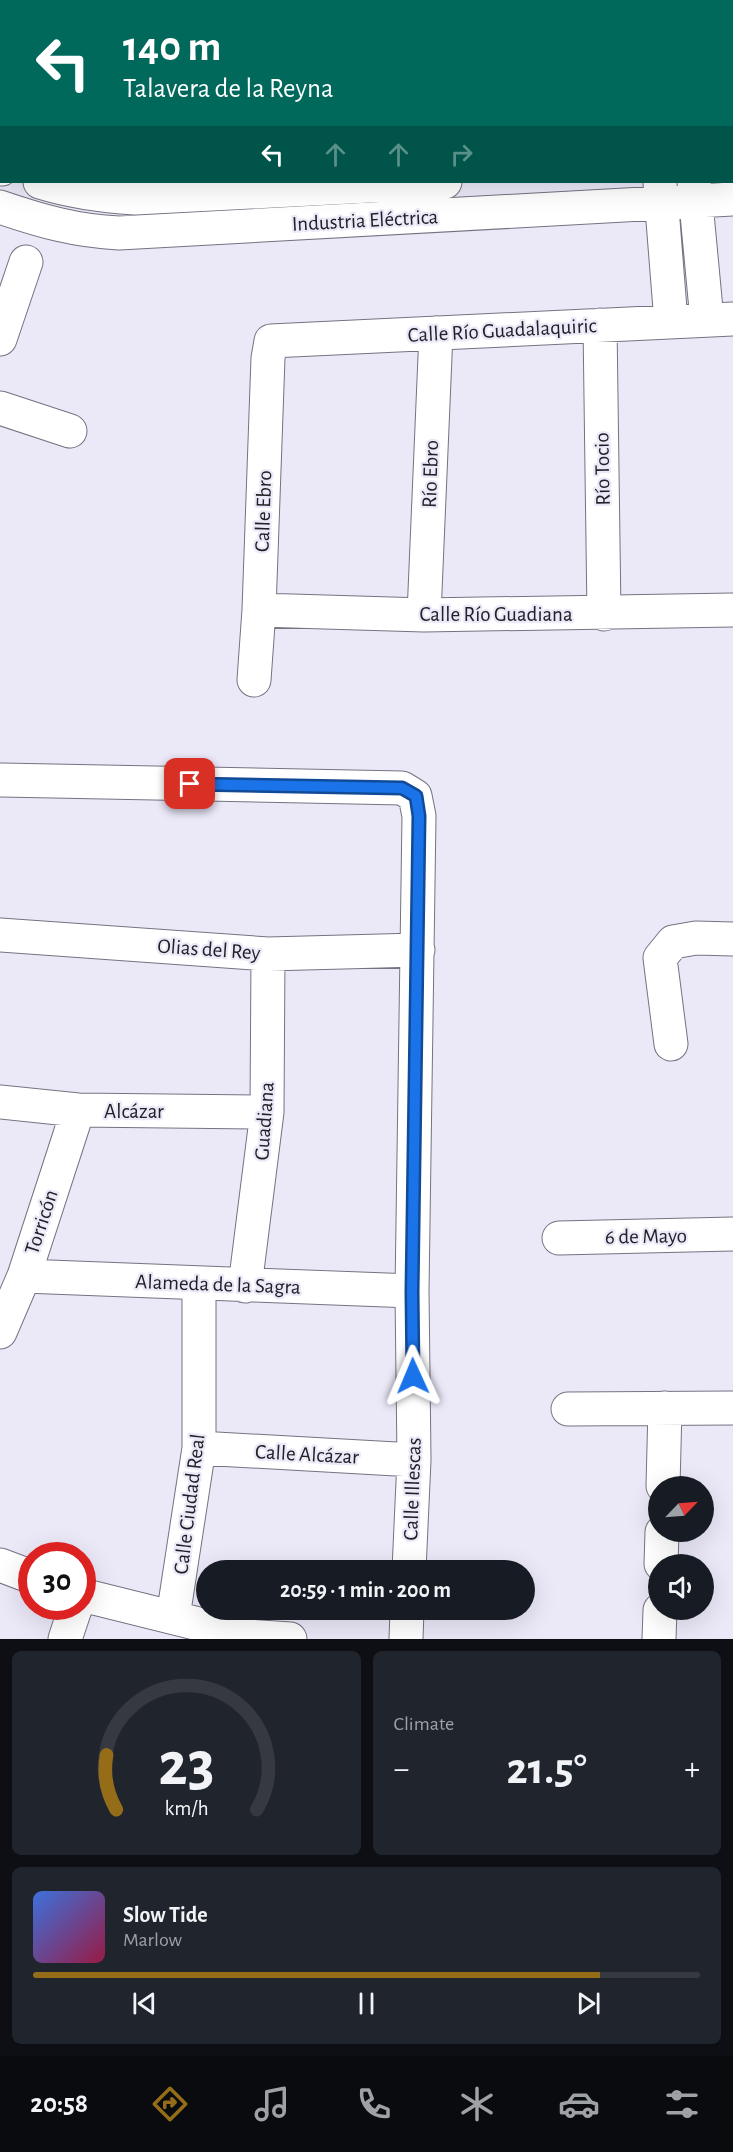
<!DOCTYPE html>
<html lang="en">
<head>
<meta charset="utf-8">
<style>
  body { margin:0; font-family:"Alegreya Sans",sans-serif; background:#20242c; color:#f1f3f6; height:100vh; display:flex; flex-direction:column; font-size:22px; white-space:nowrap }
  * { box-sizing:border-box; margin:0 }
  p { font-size:20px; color:#9ea1a6 }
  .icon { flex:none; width:33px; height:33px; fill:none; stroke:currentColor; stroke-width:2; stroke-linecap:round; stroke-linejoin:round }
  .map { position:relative; height:1639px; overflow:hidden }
  .side { display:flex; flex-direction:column; gap:12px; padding:12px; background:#0d0f14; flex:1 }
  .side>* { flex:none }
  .top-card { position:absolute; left:0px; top:0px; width:734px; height:183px; box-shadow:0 6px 24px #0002; background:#00695c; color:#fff; overflow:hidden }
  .needle { width:39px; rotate:65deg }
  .controls { position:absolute; left:648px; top:1476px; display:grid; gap:12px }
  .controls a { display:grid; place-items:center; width:66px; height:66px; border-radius:50%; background:#171b24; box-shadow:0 6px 24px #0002; font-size:30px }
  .speed { position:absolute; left:18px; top:1542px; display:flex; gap:12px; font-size:30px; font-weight:700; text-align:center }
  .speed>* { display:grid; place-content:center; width:78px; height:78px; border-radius:50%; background:#171b24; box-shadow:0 6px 24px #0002; line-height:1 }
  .speed .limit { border:9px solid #d22; background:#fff; color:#111 }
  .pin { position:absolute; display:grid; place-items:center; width:51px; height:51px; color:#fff; margin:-26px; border-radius:12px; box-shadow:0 3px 9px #0006 }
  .me { position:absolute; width:66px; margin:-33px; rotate:359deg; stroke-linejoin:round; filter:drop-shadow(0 0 4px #0008) }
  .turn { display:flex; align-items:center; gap:21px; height:126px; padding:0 24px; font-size:27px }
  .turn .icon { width:78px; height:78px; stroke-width:2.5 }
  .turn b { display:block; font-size:42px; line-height:51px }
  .lanes { display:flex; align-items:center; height:57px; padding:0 24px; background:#0003; justify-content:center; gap:30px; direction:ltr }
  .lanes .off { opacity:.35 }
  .big { font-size:45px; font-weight:600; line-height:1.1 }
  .side .tile { flex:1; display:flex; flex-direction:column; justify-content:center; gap:9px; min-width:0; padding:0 21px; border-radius:9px; background:#20242c }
  .side .dial { align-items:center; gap:0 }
  .dial svg { height:156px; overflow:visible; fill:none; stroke:#363941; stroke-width:7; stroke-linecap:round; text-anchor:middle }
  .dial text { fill:#f1f3f6; stroke:none }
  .song { display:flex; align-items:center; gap:18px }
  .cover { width:72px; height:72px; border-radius:9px; background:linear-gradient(135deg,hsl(220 70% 55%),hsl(340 70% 35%)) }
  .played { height:6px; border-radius:3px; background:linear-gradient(90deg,#956d18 85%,#363941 85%) }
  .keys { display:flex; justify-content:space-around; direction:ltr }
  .heat { display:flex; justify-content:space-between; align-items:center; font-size:33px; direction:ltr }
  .side .tiles { flex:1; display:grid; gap:12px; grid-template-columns:1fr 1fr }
  .tile:last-child { grid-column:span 2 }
  .trip { position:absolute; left:196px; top:1560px; width:339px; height:60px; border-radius:30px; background:#171b24; box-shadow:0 6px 24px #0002; font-weight:600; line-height:60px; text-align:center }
  .tab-bar { display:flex; height:96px; justify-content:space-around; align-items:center; background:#090b0e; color:#9ea1a6 }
  .tab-bar .icon { width:42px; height:42px }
  .tab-bar .selected { color:#956d18 }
  .tab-bar b { font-size:27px; color:#f1f3f6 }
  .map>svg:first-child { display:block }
</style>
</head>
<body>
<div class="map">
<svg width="733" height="1639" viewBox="0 0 733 1639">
  <rect width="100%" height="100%" fill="#ebe8f8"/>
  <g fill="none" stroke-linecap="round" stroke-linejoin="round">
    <defs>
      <path id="minor" d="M130,0v2
        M305,0v2
        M472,0v2
        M638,0v2
        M0,46h2
        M732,60h1
        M732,166h1
        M0,169h2
        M40,182c32,10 62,14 95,16l310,-16
        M694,182l13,138
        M660,183l11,139
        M0,207c41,14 76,24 119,26l614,-34
        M600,325l4,289
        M0,339l26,-77
        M0,408l70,23
        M259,610l165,5 309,-5
        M424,615l12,-282
        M254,680l5,-70 9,-252 3,-17 462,-22
        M2,780l400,8 13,8 4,20 -7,475 2,169 -5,110
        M0,935l268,19 150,-4
        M671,1044l-11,-86 13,-16 23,-4 37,1
        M0,1102l78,8 189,2
        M559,1238l174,-4
        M24,1276l388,15
        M245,1286l22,-174 1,-158
        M0,1332l24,-56 54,-166
        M568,1409l165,-1
        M199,1448l215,12
        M663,1486l2,-78
        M661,1564l1,-32
        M0,1565l32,12
        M82,1595l165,41 43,3
        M173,1617l26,-169v-165
        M65,1639l11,-33
        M406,1639l1,-29
        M659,1639l1,-29"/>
    </defs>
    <use href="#minor" stroke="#757381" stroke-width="35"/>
    <use href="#minor" stroke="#fff" stroke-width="33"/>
  </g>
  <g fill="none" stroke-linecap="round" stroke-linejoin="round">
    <defs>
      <path id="route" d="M190,784l212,4 14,8 3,20 -7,476 1,84"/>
    </defs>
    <use href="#route" stroke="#114b97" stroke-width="15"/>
    <use href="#route" stroke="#1a73e8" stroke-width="10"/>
  </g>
  <g text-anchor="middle" stroke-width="4.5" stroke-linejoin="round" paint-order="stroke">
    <g font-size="21" fill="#212026" stroke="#ebe8f8">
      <text transform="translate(365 220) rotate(-3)" y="7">Industria Eléctrica</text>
      <text transform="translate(502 330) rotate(-3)" y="7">Calle Río Guadalaquiric</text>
      <text transform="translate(602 469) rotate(-91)" y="7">Río Tocio</text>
      <text transform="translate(430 474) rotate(-88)" y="7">Río Ebro</text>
      <text transform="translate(263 511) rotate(-88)" y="7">Calle Ebro</text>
      <text x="496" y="621">Calle Río Guadiana</text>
      <text transform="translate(209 949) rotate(4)" y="7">Olias del Rey</text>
      <text x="134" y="1118">Alcázar</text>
      <text transform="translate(264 1121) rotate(-86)" y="7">Guadiana</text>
      <text transform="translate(41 1222) rotate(-72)" y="7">Torricón</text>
      <text transform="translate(646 1236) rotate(-1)" y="7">6 de Mayo</text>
      <text transform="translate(218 1284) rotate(2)" y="7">Alameda de la Sagra</text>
      <text transform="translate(307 1454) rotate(3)" y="7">Calle Alcázar</text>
      <text transform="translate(412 1489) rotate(-88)" y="7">Calle Illescas</text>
      <text transform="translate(189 1504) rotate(-83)" y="7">Calle Ciudad Real</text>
    </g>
  </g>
</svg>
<div class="controls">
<a><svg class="needle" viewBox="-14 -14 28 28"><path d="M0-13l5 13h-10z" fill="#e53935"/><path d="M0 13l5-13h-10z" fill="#9ea1a6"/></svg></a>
<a><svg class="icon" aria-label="sound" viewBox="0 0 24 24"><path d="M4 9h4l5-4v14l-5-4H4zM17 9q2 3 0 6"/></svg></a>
</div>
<div class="speed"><div class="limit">30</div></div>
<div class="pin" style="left:190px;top:784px;background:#d93025"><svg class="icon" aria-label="arrive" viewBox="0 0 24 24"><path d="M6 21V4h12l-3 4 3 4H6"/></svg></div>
<svg class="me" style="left:413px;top:1376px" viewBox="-20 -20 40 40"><path d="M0-17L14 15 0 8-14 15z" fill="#1a73e8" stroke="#fff" stroke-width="4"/></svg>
<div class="trip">20:59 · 1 min · 200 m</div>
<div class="top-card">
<div class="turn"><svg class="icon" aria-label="left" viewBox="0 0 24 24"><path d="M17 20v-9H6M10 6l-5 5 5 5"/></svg><div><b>140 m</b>Talavera de la Reyna</div></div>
<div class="lanes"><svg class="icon" aria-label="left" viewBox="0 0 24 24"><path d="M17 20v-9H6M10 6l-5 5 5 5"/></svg><svg class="icon off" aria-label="ahead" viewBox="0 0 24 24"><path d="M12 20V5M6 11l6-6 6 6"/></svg><svg class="icon off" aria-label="ahead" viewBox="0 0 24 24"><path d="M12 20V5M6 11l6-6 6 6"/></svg><svg class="icon off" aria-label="right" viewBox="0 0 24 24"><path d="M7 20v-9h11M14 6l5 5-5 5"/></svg></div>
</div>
</div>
<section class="side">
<div class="tiles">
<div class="tile dial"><svg viewBox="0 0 100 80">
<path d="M14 69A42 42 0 1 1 86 69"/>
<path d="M14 69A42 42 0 0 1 9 41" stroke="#956d18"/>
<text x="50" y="56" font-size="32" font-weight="700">23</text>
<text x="50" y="72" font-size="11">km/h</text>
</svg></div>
<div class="tile"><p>Climate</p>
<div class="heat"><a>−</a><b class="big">21.5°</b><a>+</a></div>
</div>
<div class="tile">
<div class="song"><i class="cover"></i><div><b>Slow Tide</b><p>Marlow</p></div></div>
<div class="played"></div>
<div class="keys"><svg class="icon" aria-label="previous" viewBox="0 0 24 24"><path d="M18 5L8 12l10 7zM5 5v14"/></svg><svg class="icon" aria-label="pause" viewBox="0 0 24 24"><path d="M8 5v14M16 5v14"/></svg><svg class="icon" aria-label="next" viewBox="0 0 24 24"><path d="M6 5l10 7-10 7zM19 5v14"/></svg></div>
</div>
</div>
</section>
<nav class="tab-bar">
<b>20:58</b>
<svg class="icon selected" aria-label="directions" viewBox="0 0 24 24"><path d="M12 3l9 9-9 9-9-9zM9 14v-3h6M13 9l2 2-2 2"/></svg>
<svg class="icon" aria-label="music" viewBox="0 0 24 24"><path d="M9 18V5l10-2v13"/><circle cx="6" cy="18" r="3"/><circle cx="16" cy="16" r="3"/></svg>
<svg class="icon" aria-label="phone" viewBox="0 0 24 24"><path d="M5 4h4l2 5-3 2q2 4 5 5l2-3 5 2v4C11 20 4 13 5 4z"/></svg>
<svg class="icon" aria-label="climate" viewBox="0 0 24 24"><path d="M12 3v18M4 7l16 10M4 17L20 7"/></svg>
<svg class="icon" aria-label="car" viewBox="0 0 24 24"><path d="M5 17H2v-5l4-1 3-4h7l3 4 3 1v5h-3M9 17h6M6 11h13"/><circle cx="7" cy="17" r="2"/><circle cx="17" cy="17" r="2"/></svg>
<svg class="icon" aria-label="filters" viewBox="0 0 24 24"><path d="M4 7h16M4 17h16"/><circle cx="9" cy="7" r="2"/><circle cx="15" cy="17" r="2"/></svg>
</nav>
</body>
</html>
